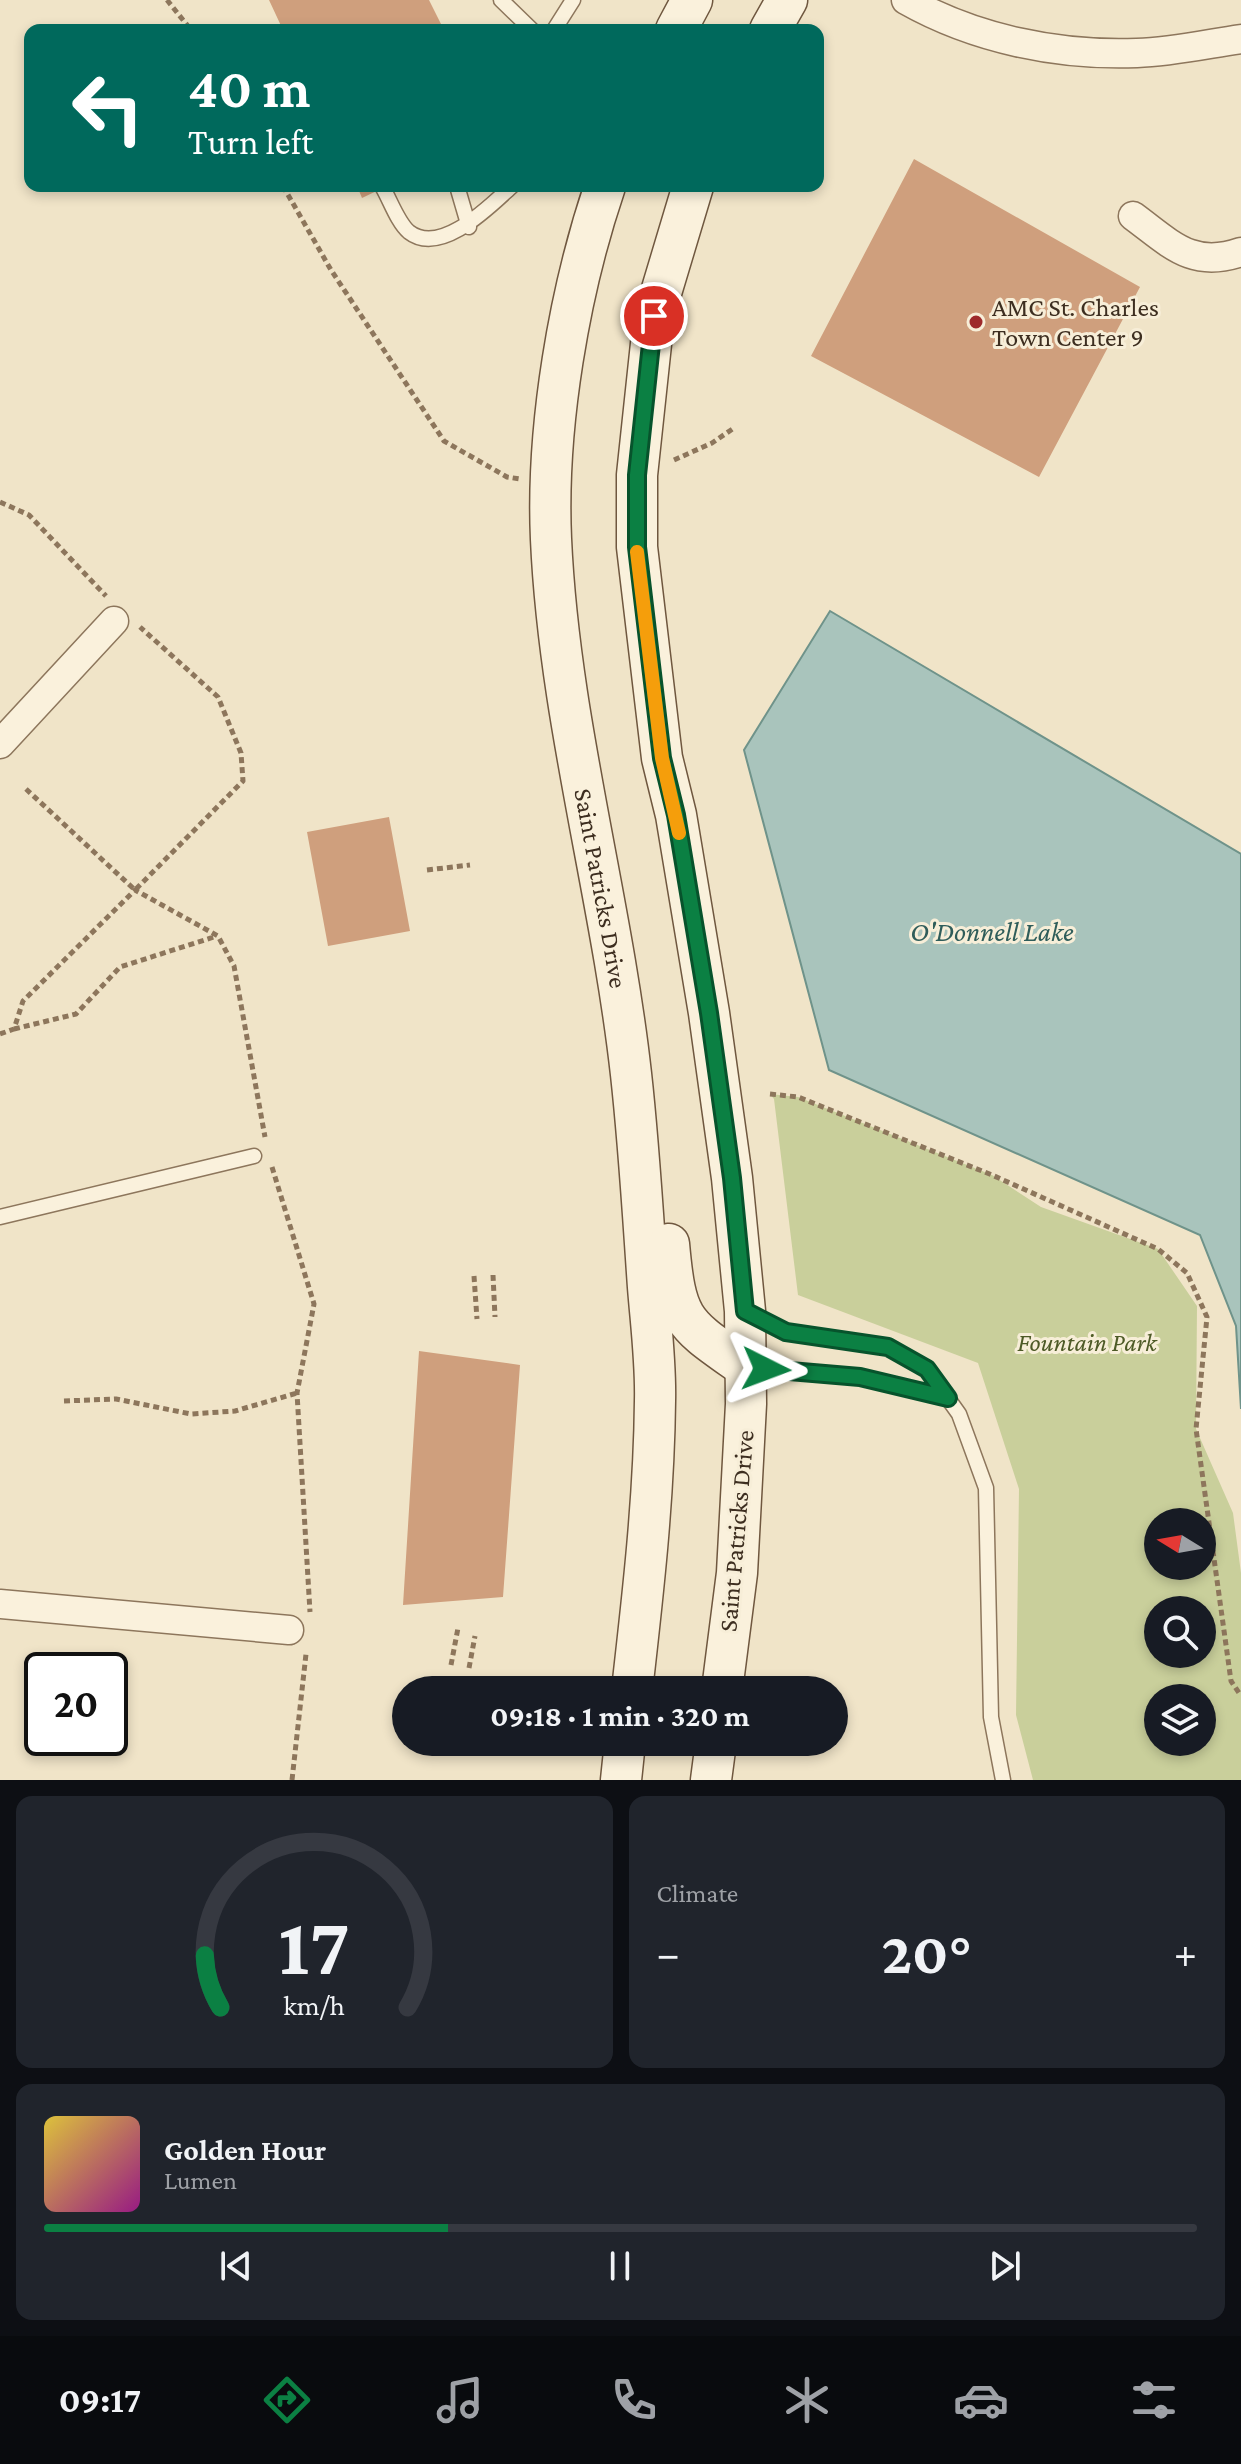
<!DOCTYPE html>
<html lang="en">
<head>
<meta charset="utf-8">
<style>
  body { margin:0; font-family:"Crimson Pro",serif; background:#20242c; color:#f1f3f6; height:100vh; display:flex; flex-direction:column; font-size:30px; white-space:nowrap }
  * { box-sizing:border-box; margin:0 }
  p { font-size:26px; color:#9ea1a6 }
  .icon { flex:none; width:44px; height:44px; fill:none; stroke:currentColor; stroke-width:2; stroke-linecap:round; stroke-linejoin:round }
  .map { position:relative; height:1780px; overflow:hidden }
  .panel { display:flex; flex-direction:column; gap:16px; padding:16px; background:#0d0f14; flex:1 }
  .panel>* { flex:none }
  .top-card { position:absolute; left:24px; top:24px; width:800px; height:168px; border-radius:16px; box-shadow:0 4px 12px #0003; background:#00695c; color:#fff; overflow:hidden }
  .needle { width:52px; rotate:281deg }
  .buttons { position:absolute; left:1144px; top:1508px; display:grid; gap:16px }
  .buttons a { display:grid; place-items:center; width:72px; height:72px; border-radius:50%; background:#171b24; box-shadow:0 4px 12px #0003; font-size:40px }
  .speed { position:absolute; left:24px; top:1652px; display:flex; gap:16px; font-size:40px; font-weight:700; text-align:center }
  .speed>* { display:grid; place-content:center; width:104px; height:104px; border-radius:50%; background:#171b24; box-shadow:0 4px 12px #0003; line-height:1 }
  .speed .limit { border:4px solid #111; border-radius:12px; background:#fff; color:#111 }
  .pin { position:absolute; display:grid; place-items:center; width:68px; height:68px; color:#fff; margin:-34px; border:4px solid #fff; border-radius:50%; box-shadow:0 2px 8px #0007 }
  .me { position:absolute; width:88px; margin:-44px; rotate:93deg; stroke-linejoin:round; filter:drop-shadow(0 0 6px #0008) }
  .turn { display:flex; align-items:center; gap:28px; height:168px; padding:0 32px; font-size:36px }
  .turn .icon { width:104px; height:104px; stroke-width:2.5 }
  .turn b { display:block; font-size:56px; line-height:68px }
  .big { font-size:60px; font-weight:700; line-height:1.1 }
  .panel .widget { flex:1; display:flex; flex-direction:column; justify-content:center; gap:12px; min-width:0; padding:0 28px; border-radius:16px; background:#20242c }
  .panel .dial { align-items:center; gap:0 }
  .dial svg { height:208px; overflow:visible; fill:none; stroke:#363941; stroke-width:7; stroke-linecap:round; text-anchor:middle }
  .dial text { fill:#f1f3f6; stroke:none }
  .song { display:flex; align-items:center; gap:24px }
  .cover { width:96px; height:96px; border-radius:12px; background:linear-gradient(135deg,hsl(50 70% 55%),hsl(310 70% 35%)) }
  .played { height:8px; border-radius:4px; background:linear-gradient(90deg,#0b8043 35%,#363941 35%) }
  .keys { display:flex; justify-content:space-around; direction:ltr }
  .heat { display:flex; justify-content:space-between; align-items:center; font-size:44px; direction:ltr }
  .panel .tiles { flex:1; display:grid; gap:16px; grid-template-columns:1fr 1fr }
  .widget:last-child { grid-column:span 2 }
  .trip { position:absolute; left:392px; top:1676px; width:456px; height:80px; border-radius:40px; background:#171b24; box-shadow:0 4px 12px #0003; font-weight:700; line-height:80px; text-align:center }
  .tabs { display:flex; height:128px; justify-content:space-around; align-items:center; background:#090b0e; color:#9ea1a6 }
  .tabs .icon { width:56px; height:56px }
  .tabs .active { color:#0b8043 }
  .tabs b { font-size:36px; color:#f1f3f6 }
  .map>svg:first-child { display:block }
</style>
</head>
<body>
<div class="map">
<svg width="1241" height="1780" viewBox="0 0 1241 1780">
  <rect width="100%" height="100%" fill="#f0e4c8"/>
  <path fill="#c9cf9b" fill-rule="evenodd" d="M770,1094l28,3 194,78 49,32 117,42 39,57 -1,123 37,84 8,60v207h-208l-17,-65 3,-226 -41,-126 -180,-68 -24,-196zM1158,1522h44v44h-44zM1158,1610h44v44h-44zM1158,1698h44v44h-44z"/>
  <path fill="#a9c4bc" stroke="#6f938a" stroke-width="2" d="M830,611l411,243v555l-5,-83 -36,-91 -371,-165 -85,-320z"/>
  <path fill="#cf9f7d" d="M269,0h160l15,30h-161z
    M914,159l226,128 -101,190 -228,-121z
    M357,186h30l-25,12z
    M389,817l21,114 -82,15 -21,-114z
    M419,1351l101,14 -17,232 -100,8z"/>
  <g fill="none" stroke-linecap="round" stroke-linejoin="round">
    <defs>
      <path id="service" d="M501,0l31,30
        M554,30l19,-30
        M457,186l12,41
        M383,188c7,12 15,35 26,44 32,25 82,-27 103,-46
        M0,1217l254,-61
        M749,1313l37,19 102,15 39,22 32,45 27,74 5,229 12,63
        M750,1368l110,9 88,21"/>
      <path id="minor" d="M906,0c69,39 152,56 231,53 35,-1 70,-9 104,-14
        M1133,216c38,28 59,53 108,36
        M0,744l114,-123
        M0,1604l289,26"/>
      <g id="secondary">
        <path d="M676,30l16,-30"/>
        <path d="M770,30l17,-30"/>
        <path id="s1" d="M605,186c-36,106 -59,241 -54,353 8,180 60,356 80,535 8,71 12,142 17,213 3,38 8,76 7,114 -1,97 -12,193 -23,289"/>
        <path d="M693,186l-39,130 -17,159v72l25,211 14,57 33,198 23,165 13,133 1,93 -9,169 -15,117"/>
        <path d="M669,1244c7,79 14,79 76,123"/>
        <path d="M621,1780l4,-38"/>
        <path d="M711,1780l5,-38"/>
      </g>
    </defs>
    <use href="#service" stroke="#8d765c" stroke-width="17"/>
    <use href="#minor" stroke="#8d765c" stroke-width="31"/>
    <use href="#secondary" stroke="#6f573f" stroke-width="43"/>
    <path stroke="#8d765c" stroke-width="5" stroke-dasharray="6 4" stroke-linecap="butt" d="M167,0l24,30
      M283,186l48,84 113,171 63,36 13,2
      M674,460l38,-17 22,-15
      M0,502l29,13 77,81
      M26,789l109,101 108,-109 -2,-28 -23,-56 -78,-70
      M427,870l43,-5
      M14,1029l62,-15 44,-47 97,-31
      M0,1034l14,-5 9,-28 112,-111 83,46 16,30 31,171
      M770,1094l28,3 194,78 166,74 29,24 20,44 -11,112 35,252 10,15
      M272,1167l42,137 -17,89 13,219
      M493,1275l2,42
      M474,1276l3,43
      M64,1401l52,-2 75,15 44,-3 62,-18
      M451,1665l7,-37
      M469,1668l6,-32
      M292,1780l14,-126"/>
    <use href="#service" stroke="#faf1dc" stroke-width="14"/>
    <use href="#minor" stroke="#faf1dc" stroke-width="28"/>
    <use href="#secondary" stroke="#faf1dc" stroke-width="40"/>
  </g>
  <g fill="none" stroke-linecap="round" stroke-linejoin="round">
    <defs>
      <path id="route" d="M654,316l-17,159v72l25,211 14,57 33,198 23,165 13,133 41,21 102,15 39,22 21,29 -88,-21 -94,-8"/>
    </defs>
    <use href="#route" stroke="#07532c" stroke-width="20"/>
    <use href="#route" stroke="#0b8043" stroke-width="14"/>
    <path stroke="#f59e0b" stroke-width="14" d="M637,552l25,206 17,75"/>
  </g>
  <circle fill="#9e2a2b" stroke="#f7eed8" stroke-width="3" cx="976" cy="322" r="8"/>
  <g text-anchor="middle" stroke-width="6" stroke-linejoin="round" paint-order="stroke">
    <g font-size="26" fill="#3d2e20" stroke="#f7eed8" text-anchor="start">
      <text x="992" y="316">AMC St. Charles<tspan x="992" dy="30">Town Center 9</tspan></text>
    </g>
    <g font-size="26" fill="#3d2e20" stroke="#f7eed8">
      <text dy="9" stroke="none"><textPath href="#s1" startOffset="712">Saint Patricks Drive</textPath></text>
      <text transform="translate(736 1531) rotate(-85)" y="9">Saint Patricks Drive</text>
    </g>
    <g font-size="26" font-style="italic" fill="#4d5a26" stroke="#f7eed8">
      <text x="1087" y="1351">Fountain Park</text>
    </g>
    <g font-size="28" font-style="italic" fill="#2f5d5a" stroke="#f7eed8">
      <text x="992" y="941">O'Donnell Lake</text>
    </g>
  </g>
</svg>
<div class="buttons">
<a><svg class="needle" viewBox="-14 -14 28 28"><path d="M0-13l5 13h-10z" fill="#e53935"/><path d="M0 13l5-13h-10z" fill="#9ea1a6"/></svg></a>
<a><svg class="icon" aria-label="search" viewBox="0 0 24 24"><circle cx="10" cy="10" r="6"/><path d="M15 15l6 6"/></svg></a>
<a><svg class="icon" aria-label="layers" viewBox="0 0 24 24"><path d="M12 4l9 5-9 5-9-5zM3 14l9 5 9-5"/></svg></a>
</div>
<div class="speed"><div class="limit">20</div></div>
<div class="pin" style="left:654px;top:316px;background:#d93025"><svg class="icon" aria-label="arrive" viewBox="0 0 24 24"><path d="M6 21V4h12l-3 4 3 4H6"/></svg></div>
<svg class="me" style="left:766px;top:1369px" viewBox="-20 -20 40 40"><path d="M0-17L14 15 0 8-14 15z" fill="#0b8043" stroke="#fff" stroke-width="4"/></svg>
<div class="trip">09:18 · 1 min · 320 m</div>
<div class="top-card">
<div class="turn"><svg class="icon" aria-label="left" viewBox="0 0 24 24"><path d="M17 20v-9H6M10 6l-5 5 5 5"/></svg><div><b>40 m</b>Turn left</div></div>
</div>
</div>
<section class="panel">
<div class="tiles">
<div class="widget dial"><svg viewBox="0 0 100 80">
<path d="M14 69A42 42 0 1 1 86 69"/>
<path d="M14 69A42 42 0 0 1 8 49" stroke="#0b8043"/>
<text x="50" y="56" font-size="32" font-weight="700">17</text>
<text x="50" y="72" font-size="11">km/h</text>
</svg></div>
<div class="widget"><p>Climate</p>
<div class="heat"><a>−</a><b class="big">20°</b><a>+</a></div>
</div>
<div class="widget">
<div class="song"><i class="cover"></i><div><b>Golden Hour</b><p>Lumen</p></div></div>
<div class="played"></div>
<div class="keys"><svg class="icon" aria-label="previous" viewBox="0 0 24 24"><path d="M18 5L8 12l10 7zM5 5v14"/></svg><svg class="icon" aria-label="pause" viewBox="0 0 24 24"><path d="M8 5v14M16 5v14"/></svg><svg class="icon" aria-label="next" viewBox="0 0 24 24"><path d="M6 5l10 7-10 7zM19 5v14"/></svg></div>
</div>
</div>
</section>
<nav class="tabs">
<b>09:17</b>
<svg class="icon active" aria-label="directions" viewBox="0 0 24 24"><path d="M12 3l9 9-9 9-9-9zM9 14v-3h6M13 9l2 2-2 2"/></svg>
<svg class="icon" aria-label="music" viewBox="0 0 24 24"><path d="M9 18V5l10-2v13"/><circle cx="6" cy="18" r="3"/><circle cx="16" cy="16" r="3"/></svg>
<svg class="icon" aria-label="phone" viewBox="0 0 24 24"><path d="M5 4h4l2 5-3 2q2 4 5 5l2-3 5 2v4C11 20 4 13 5 4z"/></svg>
<svg class="icon" aria-label="climate" viewBox="0 0 24 24"><path d="M12 3v18M4 7l16 10M4 17L20 7"/></svg>
<svg class="icon" aria-label="car" viewBox="0 0 24 24"><path d="M5 17H2v-5l4-1 3-4h7l3 4 3 1v5h-3M9 17h6M6 11h13"/><circle cx="7" cy="17" r="2"/><circle cx="17" cy="17" r="2"/></svg>
<svg class="icon" aria-label="filters" viewBox="0 0 24 24"><path d="M4 7h16M4 17h16"/><circle cx="9" cy="7" r="2"/><circle cx="15" cy="17" r="2"/></svg>
</nav>
</body>
</html>
